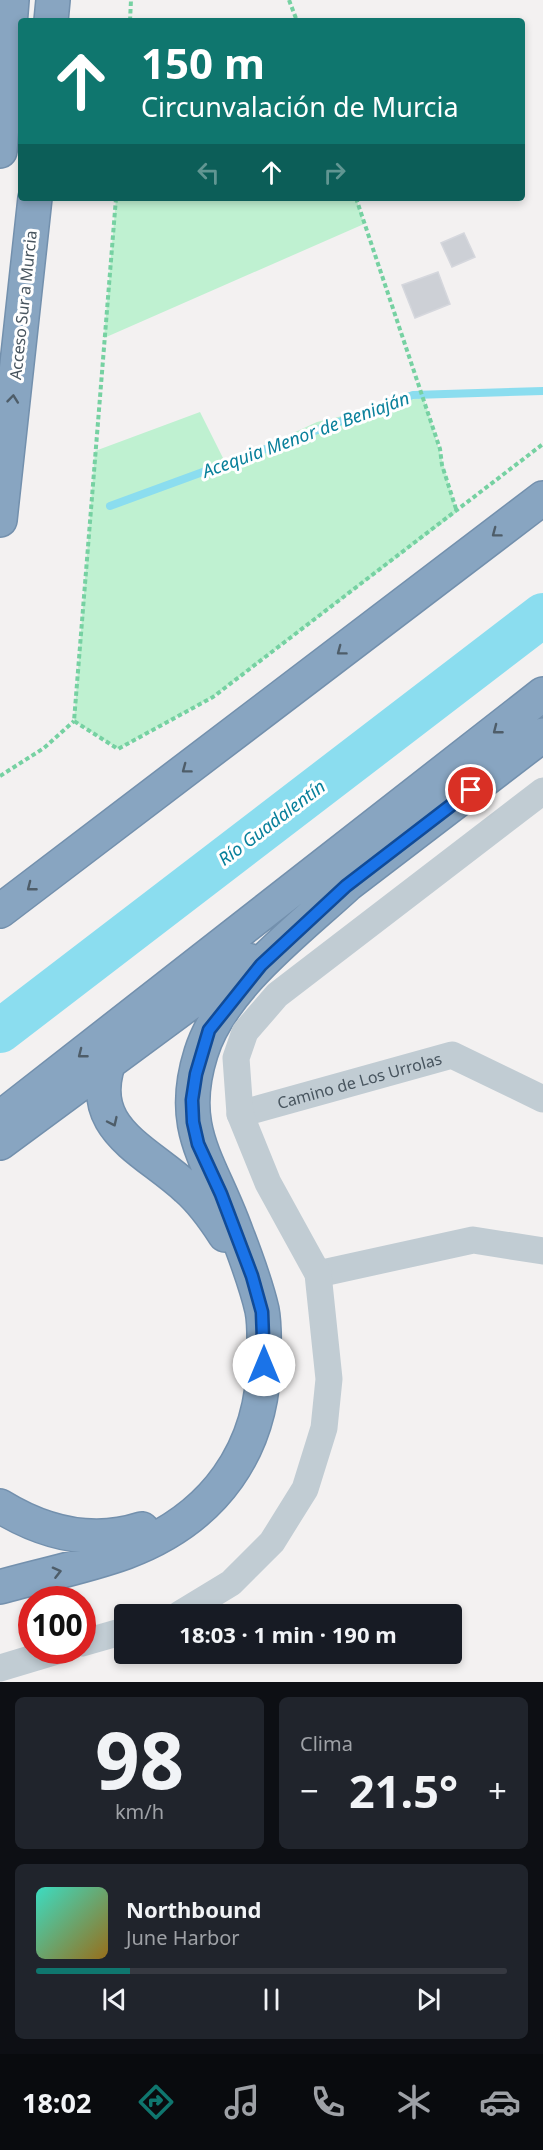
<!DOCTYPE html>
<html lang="es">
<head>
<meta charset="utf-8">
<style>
  body { margin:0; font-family:"Noto Sans",sans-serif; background:#20242c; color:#f1f3f6; height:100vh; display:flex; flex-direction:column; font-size:22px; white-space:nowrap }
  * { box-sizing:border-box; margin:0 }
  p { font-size:20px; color:#9ea1a6 }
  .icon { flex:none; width:33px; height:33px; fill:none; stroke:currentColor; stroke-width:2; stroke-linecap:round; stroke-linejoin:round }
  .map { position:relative; height:1682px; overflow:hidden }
  .details { display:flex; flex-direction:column; gap:15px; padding:15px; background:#0d0f14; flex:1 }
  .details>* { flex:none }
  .top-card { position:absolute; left:18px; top:18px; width:507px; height:183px; border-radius:6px; box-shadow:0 3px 9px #0003; background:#0f766e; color:#fff; overflow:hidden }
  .speed { position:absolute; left:18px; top:1586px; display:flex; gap:12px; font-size:30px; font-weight:700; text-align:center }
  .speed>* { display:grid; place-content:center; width:78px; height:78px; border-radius:50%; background:#171b24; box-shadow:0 3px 9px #0003; line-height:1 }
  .speed .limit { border:9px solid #d22; background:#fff; color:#111 }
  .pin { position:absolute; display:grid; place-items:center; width:51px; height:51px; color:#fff; margin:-26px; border:3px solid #fff; border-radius:50%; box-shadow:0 2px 6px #0007 }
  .me { position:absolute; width:66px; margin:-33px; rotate:0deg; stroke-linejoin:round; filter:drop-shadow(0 0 4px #0008) }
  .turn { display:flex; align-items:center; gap:21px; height:126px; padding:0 24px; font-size:27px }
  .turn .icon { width:78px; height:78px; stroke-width:2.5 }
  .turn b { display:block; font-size:42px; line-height:51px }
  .lanes { display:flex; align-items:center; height:57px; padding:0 24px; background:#0003; justify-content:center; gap:30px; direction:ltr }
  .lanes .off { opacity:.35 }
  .big { font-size:45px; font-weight:700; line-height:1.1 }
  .details .card { flex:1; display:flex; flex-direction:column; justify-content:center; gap:9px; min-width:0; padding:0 21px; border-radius:9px; background:#20242c }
  .details .dial { align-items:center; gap:0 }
  .dial b { font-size:78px; line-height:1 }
  .song { display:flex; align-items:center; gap:18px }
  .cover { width:72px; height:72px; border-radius:9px; background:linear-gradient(135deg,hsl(170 70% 55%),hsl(40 70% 35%)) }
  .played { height:6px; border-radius:3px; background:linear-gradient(90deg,#0f766e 20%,#363941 20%) }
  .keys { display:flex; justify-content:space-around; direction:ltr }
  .heat { display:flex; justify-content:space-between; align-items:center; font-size:33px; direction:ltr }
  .details .tiles { flex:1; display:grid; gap:15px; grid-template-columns:1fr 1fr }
  .card:last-child { grid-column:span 2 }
  .trip { position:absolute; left:114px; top:1604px; width:348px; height:60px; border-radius:6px; background:#171b24; box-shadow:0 3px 9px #0003; font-weight:700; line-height:60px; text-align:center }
  .tab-bar { display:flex; height:96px; justify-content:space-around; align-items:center; background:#090b0e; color:#9ea1a6 }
  .tab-bar .icon { width:42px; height:42px }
  .tab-bar .selected { color:#0f766e }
  .tab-bar b { font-size:27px; color:#f1f3f6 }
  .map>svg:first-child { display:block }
</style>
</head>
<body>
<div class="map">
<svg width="543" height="1682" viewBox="0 0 543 1682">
  <rect width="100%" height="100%" fill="#f3f1f1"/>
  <path fill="#bff1d1" d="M116,198h240l8,26 -260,114z
    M423,397c13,38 22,76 34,115l-244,185 -95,52 -44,-28 21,-270 105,-39 26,52 91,-42z"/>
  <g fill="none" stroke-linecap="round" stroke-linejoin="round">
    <path stroke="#8bddef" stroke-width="8" d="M110,506l303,-111 130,-4"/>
    <path stroke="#8bddef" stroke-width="44" d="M0,1031l543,-416"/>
  </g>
  <path fill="#cdd0d6" stroke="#d5d7dd" stroke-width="1.5" d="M464,233l11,24 -23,10 -11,-24z
    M438,272l12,32 -35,14 -13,-33z"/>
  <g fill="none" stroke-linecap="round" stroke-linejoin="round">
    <defs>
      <path id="highway" d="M51,21l2,-21
        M0,151l12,-151
        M0,520l35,-322
        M330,898l213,-163
        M0,911l543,-413
        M113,1052c-34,75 31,96 74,136 15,13 27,30 38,47
        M0,1118l543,-424
        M0,1143l248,-183
        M0,1506c44,27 92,39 142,23
        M0,1587c42,-12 85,-20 126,-35 88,-33 138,-102 138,-196 0,-15 1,-31 -2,-46 -7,-31 -19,-60 -30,-89 -25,-64 -54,-95 -31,-168 20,-65 96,-122 145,-167"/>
    </defs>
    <use href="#highway" stroke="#7390ad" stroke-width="36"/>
    <path stroke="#76d1a2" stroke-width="4" stroke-dasharray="4.5 3" stroke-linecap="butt" d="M289,0l8,21
      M130,21l1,-21
      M116,198l-42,523 44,28 95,-52 330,-253
      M356,198l84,251 2,16 15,47
      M0,776l44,-28 30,-27"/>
    <g stroke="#c1ccd3" stroke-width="27">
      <path id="s1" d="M240,1114l212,-59 91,44"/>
      <path d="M318,1274l155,-34 70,11"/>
      <path d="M180,1614l51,-31 41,-41 33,-53 19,-61 5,-49 -11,-105 -50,-91 -28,-69 -4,-56 9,-26 32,-37 266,-204"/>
      <path d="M82,1643l42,-12"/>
      <path d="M0,1668l60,-18"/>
    </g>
    <use href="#highway" stroke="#88a5c1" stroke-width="33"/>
  </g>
  <defs><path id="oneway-chevron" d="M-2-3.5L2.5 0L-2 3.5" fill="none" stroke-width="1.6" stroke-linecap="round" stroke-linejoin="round" transform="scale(1.5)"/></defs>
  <g stroke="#4e5d69">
    <use href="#oneway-chevron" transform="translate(13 399) rotate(-84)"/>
    <use href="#oneway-chevron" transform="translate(496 533) rotate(143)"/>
    <use href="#oneway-chevron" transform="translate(341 651) rotate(143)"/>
    <use href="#oneway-chevron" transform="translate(497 730) rotate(142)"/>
    <use href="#oneway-chevron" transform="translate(186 769) rotate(143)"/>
    <use href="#oneway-chevron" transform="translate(31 887) rotate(142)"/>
    <use href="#oneway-chevron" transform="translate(82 1054) rotate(142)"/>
    <use href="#oneway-chevron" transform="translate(113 1122) rotate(65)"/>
    <use href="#oneway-chevron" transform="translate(57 1572) rotate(-14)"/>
  </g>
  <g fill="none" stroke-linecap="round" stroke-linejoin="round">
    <defs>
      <path id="route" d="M264,1365l-2,-53 -10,-36 -31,-82 -23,-50 -5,-22 -1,-22 4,-26 13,-44 52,-65 85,-79 125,-96"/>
    </defs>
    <use href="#route" stroke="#114b97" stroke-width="15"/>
    <use href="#route" stroke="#1a73e8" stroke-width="10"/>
  </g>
  <g text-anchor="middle" stroke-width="6" stroke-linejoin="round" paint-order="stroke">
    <g font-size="16" fill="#48555f" stroke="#fff">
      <text transform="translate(23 305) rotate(-84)" y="6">Acceso Sur a Murcia</text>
      <text dy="6" stroke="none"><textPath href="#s1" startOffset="124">Camino de Los Urrolas</textPath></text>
    </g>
    <g font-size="18" font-style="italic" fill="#09809b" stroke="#fff">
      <text transform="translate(306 435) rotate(-20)" y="6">Acequia Menor de Beniaján</text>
      <text transform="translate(272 823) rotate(-37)" y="6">Río Guadalentín</text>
    </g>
  </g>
</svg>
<div class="speed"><div class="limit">100</div></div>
<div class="pin" style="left:471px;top:790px;background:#d93025"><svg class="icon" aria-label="arrive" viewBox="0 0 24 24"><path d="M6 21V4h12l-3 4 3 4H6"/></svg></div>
<svg class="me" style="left:264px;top:1365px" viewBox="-20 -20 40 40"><circle r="19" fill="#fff"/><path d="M0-13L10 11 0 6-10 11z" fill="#1a73e8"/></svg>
<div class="trip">18:03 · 1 min · 190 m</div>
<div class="top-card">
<div class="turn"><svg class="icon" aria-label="ahead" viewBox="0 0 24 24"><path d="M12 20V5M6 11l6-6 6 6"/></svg><div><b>150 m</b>Circunvalación de Murcia</div></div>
<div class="lanes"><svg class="icon off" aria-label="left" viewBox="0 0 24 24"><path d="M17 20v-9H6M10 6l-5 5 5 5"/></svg><svg class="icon" aria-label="ahead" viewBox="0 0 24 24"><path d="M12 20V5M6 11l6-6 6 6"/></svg><svg class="icon off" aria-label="right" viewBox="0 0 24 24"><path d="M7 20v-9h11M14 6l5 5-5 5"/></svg></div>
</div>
</div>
<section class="details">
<div class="tiles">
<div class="card dial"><b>98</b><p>km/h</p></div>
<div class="card"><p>Clima</p>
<div class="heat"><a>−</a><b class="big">21.5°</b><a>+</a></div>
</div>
<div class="card">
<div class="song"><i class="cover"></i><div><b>Northbound</b><p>June Harbor</p></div></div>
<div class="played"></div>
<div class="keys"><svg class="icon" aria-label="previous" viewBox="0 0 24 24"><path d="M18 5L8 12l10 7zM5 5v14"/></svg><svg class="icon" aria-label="pause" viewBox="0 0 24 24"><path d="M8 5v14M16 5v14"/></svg><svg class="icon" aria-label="next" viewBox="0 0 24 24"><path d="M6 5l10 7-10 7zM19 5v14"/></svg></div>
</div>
</div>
</section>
<nav class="tab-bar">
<b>18:02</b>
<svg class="icon selected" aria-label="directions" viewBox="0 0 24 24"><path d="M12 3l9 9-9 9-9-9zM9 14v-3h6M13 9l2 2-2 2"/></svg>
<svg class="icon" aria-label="music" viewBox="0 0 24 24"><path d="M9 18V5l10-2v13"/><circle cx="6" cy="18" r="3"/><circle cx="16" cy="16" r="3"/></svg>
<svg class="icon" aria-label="phone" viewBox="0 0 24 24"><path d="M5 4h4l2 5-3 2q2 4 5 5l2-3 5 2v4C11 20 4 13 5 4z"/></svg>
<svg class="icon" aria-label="climate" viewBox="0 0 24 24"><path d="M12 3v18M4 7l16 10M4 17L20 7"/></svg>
<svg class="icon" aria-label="car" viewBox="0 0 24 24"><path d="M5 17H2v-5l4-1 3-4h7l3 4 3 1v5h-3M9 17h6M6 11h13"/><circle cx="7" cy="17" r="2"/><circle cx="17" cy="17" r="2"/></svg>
</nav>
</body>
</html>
